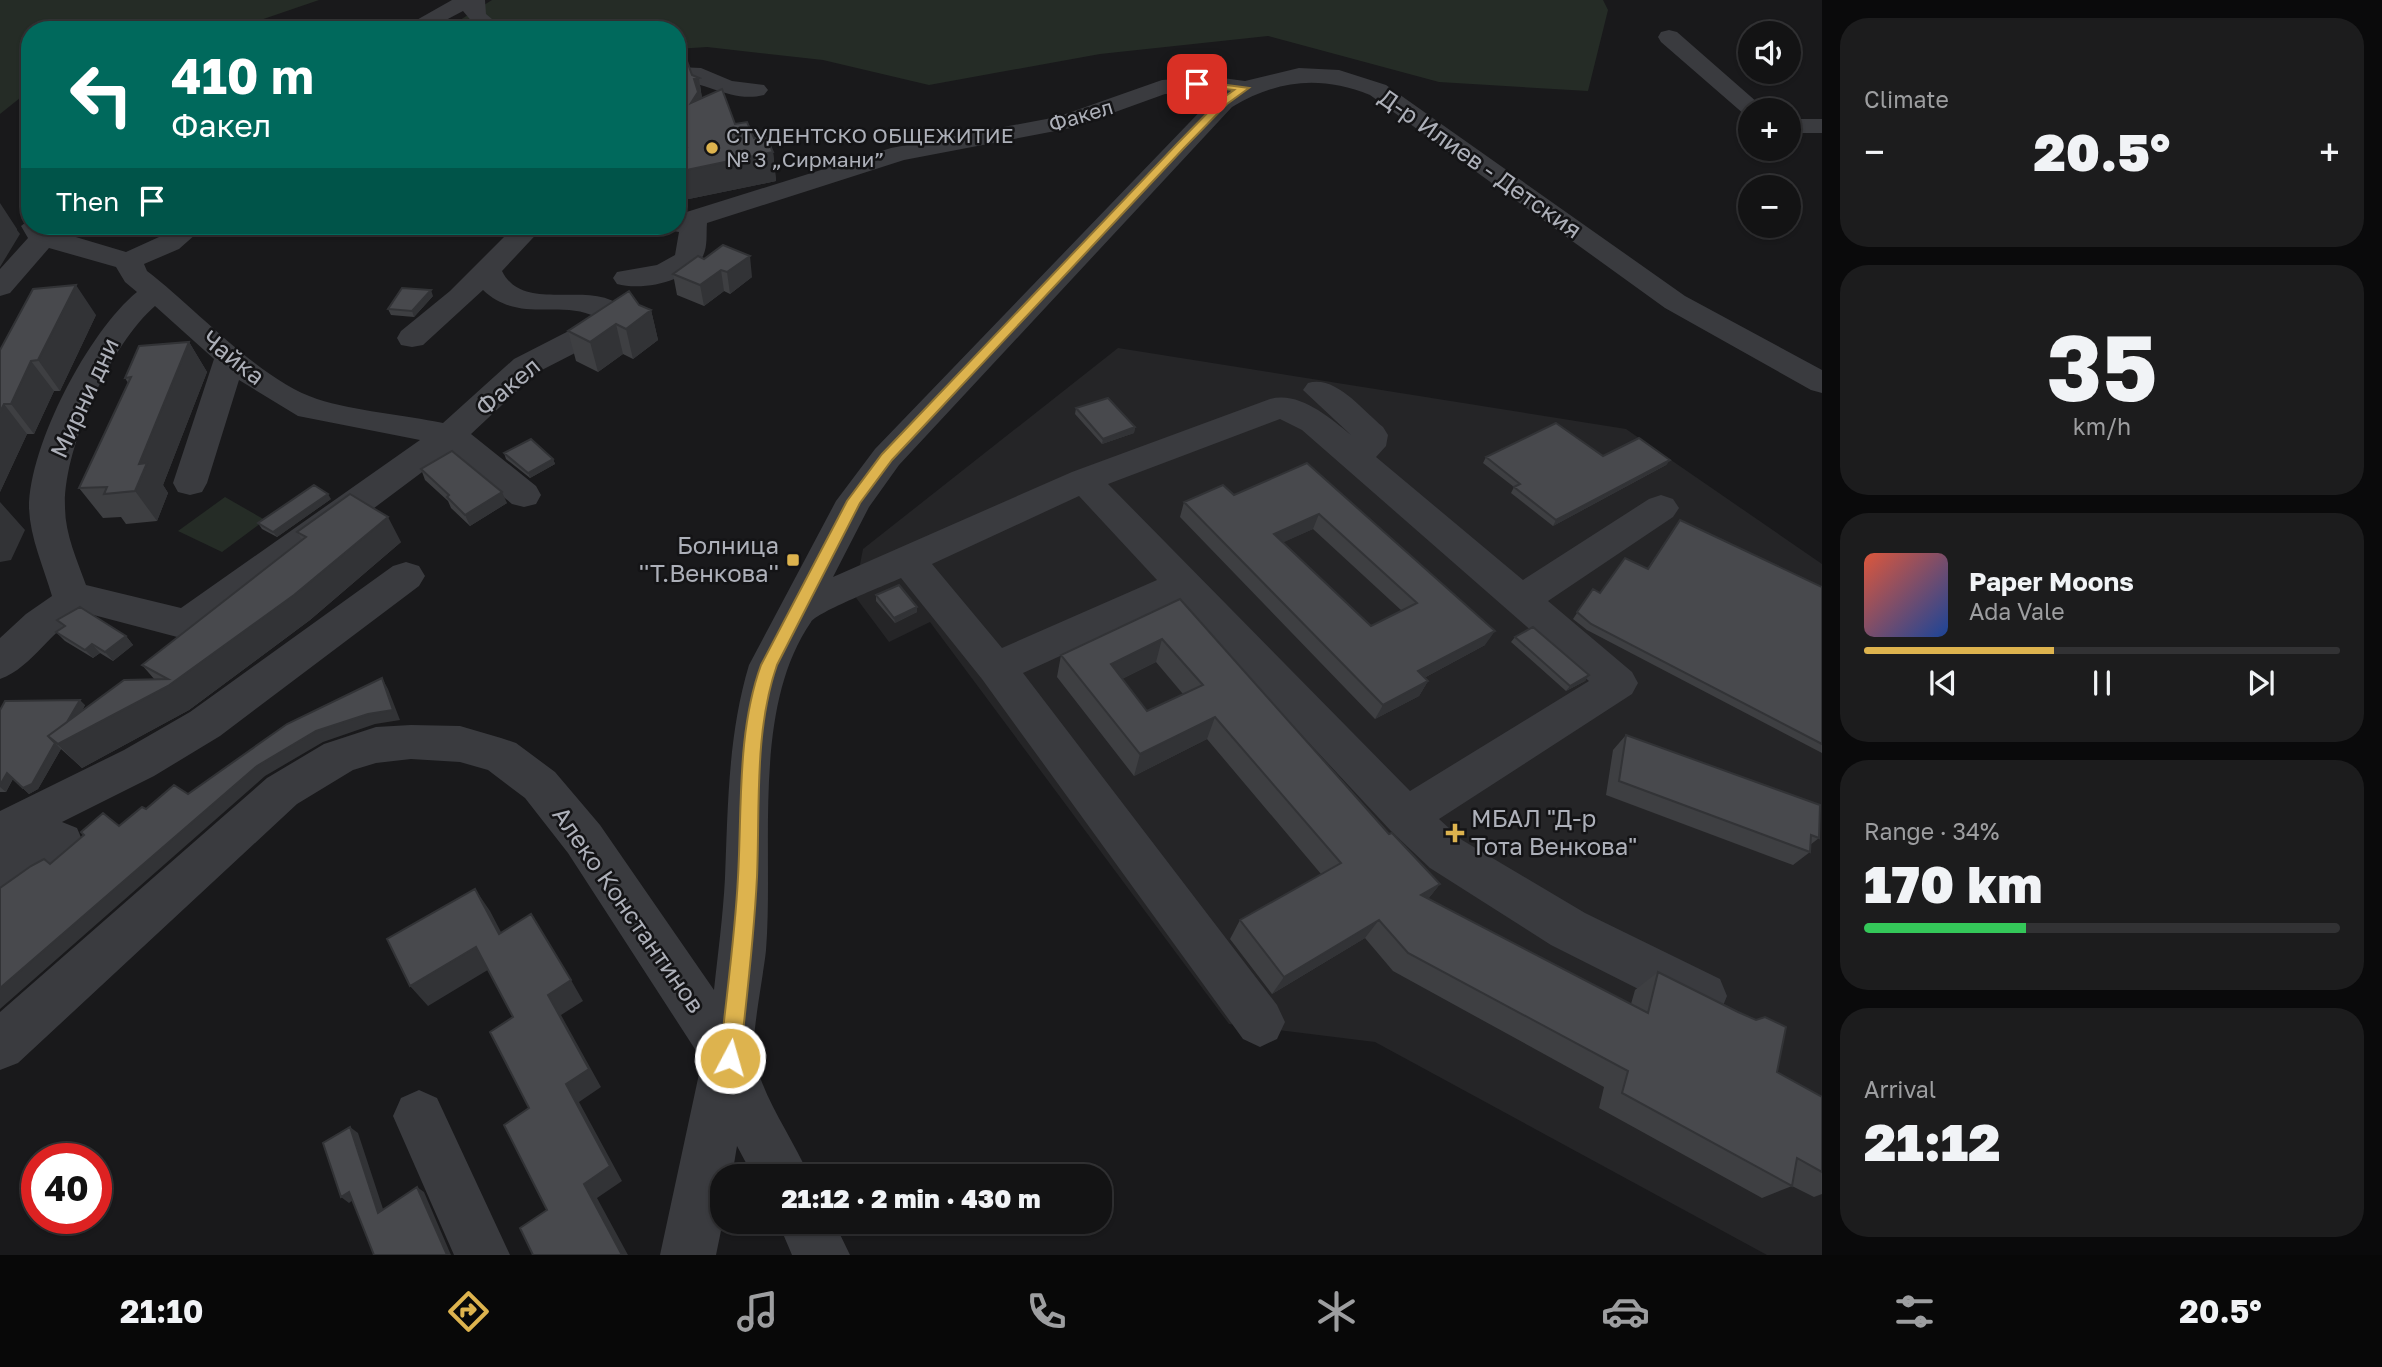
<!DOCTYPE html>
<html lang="en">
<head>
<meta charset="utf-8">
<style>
  body { margin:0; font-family:"Golos Text",sans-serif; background:#1c1c1d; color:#f1f3f6; height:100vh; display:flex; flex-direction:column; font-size:26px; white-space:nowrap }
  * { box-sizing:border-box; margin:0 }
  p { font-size:23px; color:#9d9ea0 }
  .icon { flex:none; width:38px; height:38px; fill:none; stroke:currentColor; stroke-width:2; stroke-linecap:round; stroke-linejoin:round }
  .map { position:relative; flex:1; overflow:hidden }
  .details { display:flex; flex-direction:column; gap:18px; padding:18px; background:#0a0a0b; width:560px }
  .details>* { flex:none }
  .top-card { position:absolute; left:21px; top:21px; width:665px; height:214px; border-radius:28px; box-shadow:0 2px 5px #0004,0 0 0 2px #323234; background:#00695c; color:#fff; overflow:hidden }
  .fabs { position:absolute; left:1738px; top:21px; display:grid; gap:14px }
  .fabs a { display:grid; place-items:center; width:63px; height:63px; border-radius:50%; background:#131314; box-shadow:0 2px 5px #0004,0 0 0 2px #323234; font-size:35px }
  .speed { position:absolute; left:21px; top:1143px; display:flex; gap:14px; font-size:35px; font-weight:700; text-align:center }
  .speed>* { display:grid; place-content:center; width:91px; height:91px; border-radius:50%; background:#131314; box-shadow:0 2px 5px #0004,0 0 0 2px #323234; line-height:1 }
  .speed .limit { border:10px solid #d22; background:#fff; color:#111 }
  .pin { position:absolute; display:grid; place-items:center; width:60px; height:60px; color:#fff; margin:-30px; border-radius:14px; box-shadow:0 4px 10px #0006 }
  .me { position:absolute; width:77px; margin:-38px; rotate:6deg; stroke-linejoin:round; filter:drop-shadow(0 0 5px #0008) }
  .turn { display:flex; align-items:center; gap:24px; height:147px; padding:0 35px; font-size:32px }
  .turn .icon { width:91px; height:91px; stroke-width:2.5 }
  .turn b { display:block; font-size:49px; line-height:60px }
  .then { display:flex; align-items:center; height:66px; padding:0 35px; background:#0003; gap:14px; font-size:26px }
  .big { font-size:52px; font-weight:800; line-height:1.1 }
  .details .tile { flex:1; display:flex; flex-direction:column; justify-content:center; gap:10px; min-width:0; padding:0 24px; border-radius:28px; background:#1c1c1d }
  .details .dial { align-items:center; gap:0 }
  .dial b { font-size:91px; line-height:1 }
  .song { display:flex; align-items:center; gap:21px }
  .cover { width:84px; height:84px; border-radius:10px; background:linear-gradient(135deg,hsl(10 70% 55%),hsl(220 70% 35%)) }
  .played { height:7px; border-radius:4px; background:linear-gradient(90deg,#ddb34e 40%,#323234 40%) }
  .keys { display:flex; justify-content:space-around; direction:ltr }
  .heat { display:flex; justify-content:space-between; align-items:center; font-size:38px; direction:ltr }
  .charge { height:10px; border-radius:5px; background:linear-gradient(90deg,#34c759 34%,#323234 0) }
  .trip { position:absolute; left:710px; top:1164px; width:402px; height:70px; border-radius:28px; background:#131314; box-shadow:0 2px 5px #0004,0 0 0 2px #323234; font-weight:800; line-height:70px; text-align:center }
  .menu { display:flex; height:112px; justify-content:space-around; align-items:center; background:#080808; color:#9d9ea0 }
  .menu .icon { width:49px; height:49px }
  .menu .current { color:#ddb34e }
  .menu b { font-size:32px; color:#f1f3f6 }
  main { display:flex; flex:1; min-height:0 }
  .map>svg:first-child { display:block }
</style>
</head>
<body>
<main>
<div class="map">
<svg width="1822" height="1255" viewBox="0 0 1822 1255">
  <rect width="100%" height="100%" fill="#19191b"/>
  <path fill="#252527" d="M1118,348l508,81 196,135v691h-55l-392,-213 -146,-18 -299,-402 -41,20 -35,-47 9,-46z"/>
  <path fill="#252c26" d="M0,0h319l-88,30h-201v60l-30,24z
    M492,0h1111l5,10 -20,81 -149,-9 -171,-46 -168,18 -171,31 -106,-25 -116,-13 -30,2v-19h-233z
    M225,497l40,23 -43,32 -44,-21z"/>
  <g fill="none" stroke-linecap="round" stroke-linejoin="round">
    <path fill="#3a3b3f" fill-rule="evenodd" d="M452,0h33l1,14 19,16h-26l-16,-19 -36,19h-28z
      M1669,30l8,2 89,78h-16v6l-5,-1 -84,-73 -3,-5 3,-5z
      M677,67l24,1 31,13 32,4 4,5 -4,5c-32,8 -56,-13 -87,-14z
      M1299,68l40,2 47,15 299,211 137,74v23l-11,-3 -146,-82 -295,-213c-50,-20 -93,-15 -138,12l-333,358 -30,42 -36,70 239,-105 198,-73c29,-8 59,18 81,36l-48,-45 5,-7c28,-8 54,27 75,44l5,8 -2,11 -10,11 147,123 126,-81 12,-4 12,4 6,9 -6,9 -125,84 84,71 6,11 -6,11 -193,125 23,21 123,73 135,66 7,17 -7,17 -17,7 -17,-7 -135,-68 -121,-77 -39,-37 -213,-229 -155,71 254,332 8,17 -8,17 -17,8 -17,-8 -261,-360 -81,-101c-15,7 -84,34 -90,44 -60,87 -37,227 -45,328 -2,22 -15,88 -12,105 8,43 38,81 55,121h-56l-16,-30 -5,30h-9v45l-7,34h-56l42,-195 -134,-207 -43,-55 -37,-28 -28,-8 -49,-3 -35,4 -23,7 -56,34 -279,259 -18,7v-58l267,-234 57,-34 52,-17 35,-2 49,1 41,12 15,5 39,29 45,53 114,165c4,-37 9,-74 11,-112 3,-73 3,-143 24,-213l87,-164 39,-52 339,-352 9,-5 -58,2 -94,34 -167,32 -197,63c-1,10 1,23 -4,33 -14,26 -60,35 -86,28l-4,-6 4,-6 40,-7 18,-10 4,-23 -12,-2 -3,-4h13v-11l214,-67 166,-31 105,-37 53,-3 30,4zM1280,419l22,11 287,251 -179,110 -302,-307zM1079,496l78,84 -155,68 -70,-84z
      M1788,119h34v14h-34z
      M30,219v7h32l-3,6 67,20 33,-15 15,-11h31l-26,23 -35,15 3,7c50,38 112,109 170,128 38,12 87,16 126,24l71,-64 82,-42c-36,-18 -77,7 -113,-27l-60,55 -11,2 -11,-2 -4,-7 4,-7 49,-40 65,-65h29l-42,45c23,47 98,2 126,43l-10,17 -82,42 -65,61 65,52 5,9 -5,9 -12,3 -12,-3 -63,-52 -234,175 -34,11 -95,-25c-35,14 -52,54 -86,66v-41l26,-24 26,-18c-8,-28 -22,-58 -23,-88 0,-63 60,-177 108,-216l-12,-10 -9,-15 -67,-19 -39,45 -10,3v-27l28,-31 -7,-12zM155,306l59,53 -41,124 5,9 12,3 12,-3 5,-9 32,-103 59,36 122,24 -239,168 -95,-23c-9,-25 -21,-51 -21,-78 -2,-58 46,-163 90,-201z
      M406,562l13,4 6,10 -6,10 -199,150 -66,40 -92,46 15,6 6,14 -6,14 -77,38v-83l124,-61 66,-38 203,-146z
      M419,1090l18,8 73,157h-56l-61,-139 8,-18z
      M778,1222h56l16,33h-58z"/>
  </g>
  <path fill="#3e3f42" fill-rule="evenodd" d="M677,62l15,13 7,3 3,20 71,54 3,29 -97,20 2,10 -4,1v-63l3,-1 -3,-7z
    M698,256l54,21 -22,17 -6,-3 -20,15 -27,-11 -4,-21z
    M433,296l-19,21 -23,-2 -3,-6z
    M639,305l12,5 7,30 -25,19 -10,-5 -25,18 -22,-11 -8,-30z
    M96,315l-36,76h-6l-20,43h-7l-27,58v-142z
    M189,342l18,30 -44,113 5,8 -11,28 -31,3 -5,-7 -18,1 -24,-30 49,-105 -3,-5z
    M1076,408l59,19 -1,6 -32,11 -27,-30z
    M504,453l49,6 2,5 -25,14 -24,-19z
    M1603,456l67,4 -4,5 -113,61 -42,-33 3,-6 -31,-24 3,-6z
    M1307,463l178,182 -61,33 4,3 -9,15 -44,23 -195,-202 4,-15 50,-7zM1313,529l89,82 -31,15 -88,-84z
    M421,469l86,34 -37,23 -19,-18 -3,-7 -23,-21z
    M331,499l-54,38 -15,-8 -4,-6z
    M1680,520l142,67v166l-235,-123 -14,-11 20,-30 7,4 47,-24z
    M297,532l104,10 -91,78 -121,90 -107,58 -21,-19 -23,40 -9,5 -16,-15 -7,13h-6v-82l85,-5 -3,6 73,-31 -13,-15 160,-125z
    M876,595l41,17 -22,11 -19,-22z
    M1180,599l209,235 51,50 -12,15 203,105 4,-14 23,-18 119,100 45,25v97l-8,3 -22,-11 -30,12 -163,-90 5,-21 -211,-116 -28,-33 -93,56 -42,-55 10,-19 81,-46 -114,-135 -73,37 -77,-99 4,-22zM1156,662l27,32 -36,17 -25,-32z
    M57,620l69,16 7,9 -20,16 -13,-8 -7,5 -28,-17 -9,-9 7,-5z
    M1515,637l74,38 -4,6 -19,10 -55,-49z
    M1626,735l193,103 -9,7v7l-17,13 -187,-70 7,-45z"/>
  <path fill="#323336" d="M699,78l4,29 -12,-4 3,-24z
    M773,152l3,29 -97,20 2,10 -4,1v-40z
    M0,203l17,26v1l3,4 -20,33z
    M750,256l2,21 -22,17 -3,-22z
    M721,270l3,21 -20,15 -4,-21z
    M76,285l20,30 -36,76 -22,-31z
    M431,290l2,6 -19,21 -2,-6z
    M651,310l7,30 -25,19 -7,-30z
    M616,324l7,30 -25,18 -8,-30z
    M189,342l18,30 -44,113 5,8 -11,28 -22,-30 4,-27z
    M31,361l23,30 -20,43 -23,-30z
    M4,404l23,30 -27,58v-80z
    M1135,427l-1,6 -32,11 1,-5z
    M553,459l2,5 -25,14 -2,-5z
    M1670,460l-4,5 -113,61 3,-6z
    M502,492l5,11 -37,23 -5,-11z
    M328,494l3,5 -54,38 -4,-5z
    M0,502l25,28 -14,30 -11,2z
    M1319,514l-6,15 -44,20 5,-15z
    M388,517l13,25 -91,78 -121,90 -107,58 -27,-26 25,-42 5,5 -19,35 102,-54z
    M917,607v5l-22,11 -1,-5z
    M1495,631l-10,14 -76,41 9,-15z
    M126,636l7,9 -20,16 -8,-9z
    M1162,639l-6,23 -50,25 5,-23z
    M92,644l8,9 -7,5 -8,-8z
    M1589,675l-4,6 -19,10 4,-5z
    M382,678l6,11 12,31 -25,4 -52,18 -58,34 -265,233v-21l257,-222z
    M1428,681l-9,15 -44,23 8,-14z
    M1215,717l-8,22 -73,37 6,-22z
    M55,743l6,6 -23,40 -9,5 -6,-6z
    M7,773l6,5 -7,14 -6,-5v-2z
    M1440,884l-16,20 -3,-9z
    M475,889l15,22 23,44 -14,-21z
    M1379,920l-14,18 -93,56 12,-17z
    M476,947l15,21 -63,38 -18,-20z
    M571,980l12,21 -22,14 40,72 -22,15 43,79 -25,17 31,57h-6l-38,-71 -36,-189z
    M350,1127l8,6 28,85 -8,-5z
    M417,1187l7,5 27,63h-4z
    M349,1192l8,5 -8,6 -8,-6z"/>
  <path fill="#48494d" stroke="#323336" stroke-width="2" fill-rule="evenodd" d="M687,61l5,14 7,3 -5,1 4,13 -7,11 31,-14 13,35 12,-2 7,16 12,-1 7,15 -96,20v-23l10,-2 -10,-24v-61z
    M723,245l27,11 -23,16 -6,-2 -21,15 -27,-11 25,-18 6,3z
    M76,285l-38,75 -7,1 -20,43h-7l-4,8v-62l33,-61z
    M402,288l29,2 -19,21 -24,-2z
    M629,291l10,14 12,5 -25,19 -10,-5 -26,18 -22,-11z
    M189,342l-50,122 8,-1 -12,28 -31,3 3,-7 -28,1 52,-111 -6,1 14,-32z
    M1108,398l27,29 -32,12 -27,-31z
    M1556,423l47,33 36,-18 31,22 -114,60 -42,-33 6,-3 -34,-27z
    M531,439l22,20 -25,14 -24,-20z
    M452,451l50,41 -37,23 -18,-18 2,-2 -28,-26z
    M1307,463l188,168 -77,40 10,10 -45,24 -199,-203 39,-17 11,10zM1319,514l98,89 -46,23 -97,-92z
    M314,485l14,9 -55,38 -15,-9z
    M350,494l38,23 -94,78 -126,91 -110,58 -10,-8 76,-56 44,-1 -26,-14 164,-128 -9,-5z
    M1680,520l142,67v157l-231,-120 -14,-12 16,-23 7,4 25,-35 23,11z
    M899,585l18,22 -23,11 -18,-23z
    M1180,599l209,235 3,-1 48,51 -19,11 227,118 10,-41 80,40 18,8 9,-3 21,10 -9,45 45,25v75l-25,-14 -5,28 -170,-93 6,-22 -220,-118 -29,-33 -95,57 -44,-57 101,-57 -126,-146 -75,37 -79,-99zM1162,639l41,46 -56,26 -36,-47z
    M80,607l46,29 -21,16 -13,-8 -7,6 -29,-18 9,-6 -8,-6z
    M1533,627l56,48 -19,11 -55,-49z
    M382,678l11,32 -25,4 -52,17 -59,35 -257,222v-100l31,-22 13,-7 6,5 34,-29 -3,-3 22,-19 16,13 23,-19 4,2 28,-24 14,9 99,-70z
    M80,700l-13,22 -19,14 7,7 -23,41 -9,4 -16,-15 -7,12v-75l5,-9z
    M1626,735l194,70 -1,33 -8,-3 -1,17 -191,-71z
    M475,889l24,45 32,-20 40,66 -23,15 41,74 -23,15 44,82 -26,18 38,71h-89l-13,-27 27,-18 -43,-85 25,-17 -39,-76 23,-15 -37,-70 -66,39 -23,-47z
    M350,1127l28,86 39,-26 30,68h-73l-25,-63 -8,5 -18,-54z"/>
  <path fill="#ddb34e" stroke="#907433" stroke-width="2" d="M1197,81l52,7 -22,16 -43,44 -292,312 -32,43 -83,162c-23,66 -17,143 -20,212 -3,60 -10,121 -17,181l-3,7 -7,3 -7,-3 -3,-7c6,-60 15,-121 18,-181 4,-69 -1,-146 23,-212l86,-164 35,-47 295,-310 43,-44 14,-10 -40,-4z"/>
  <g fill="#ddb34e" stroke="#141416" stroke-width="2.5">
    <circle cx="712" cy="148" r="7"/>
    <rect x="786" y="553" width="14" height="14" rx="3.5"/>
    <path d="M1451.5 822.5h7v7h7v7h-7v7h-7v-7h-7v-7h7z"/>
  </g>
  <g text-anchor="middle" stroke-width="5" stroke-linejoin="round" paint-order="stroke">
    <g font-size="21" fill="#adb0b9" stroke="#141416">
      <text transform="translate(1081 116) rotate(-17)" y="7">Факел</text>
    </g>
    <g font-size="21" fill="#adb0b9" stroke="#141416" text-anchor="start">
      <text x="726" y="143">СТУДЕНТСКО ОБЩЕЖИТИЕ<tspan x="726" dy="24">№ 3 „Сирмани”</tspan></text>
    </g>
    <g font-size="24" fill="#adb0b9" stroke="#141416">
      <text transform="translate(1480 164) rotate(35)" y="8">Д-р Илиев - Детския</text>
      <text transform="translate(233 358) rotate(38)" y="8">Чайка</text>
      <text transform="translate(508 387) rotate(-40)" y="8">Факел</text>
      <text transform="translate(85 398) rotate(-65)" y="8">Мирни дни</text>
      <text transform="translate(628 910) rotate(55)" y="8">Алеко Константинов</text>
    </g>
    <g font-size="24" fill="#adb0b9" stroke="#141416" text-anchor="end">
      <text x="779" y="554">Болница<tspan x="779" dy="28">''Т.Венкова''</tspan></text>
      <text x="1471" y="827" text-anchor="start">МБАЛ "Д-р<tspan x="1471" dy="28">Тота Венкова"</tspan></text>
    </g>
  </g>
</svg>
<div class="fabs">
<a><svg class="icon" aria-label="sound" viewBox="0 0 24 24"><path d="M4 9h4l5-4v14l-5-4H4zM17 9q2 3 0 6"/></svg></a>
<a>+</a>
<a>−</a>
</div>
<div class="speed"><div class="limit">40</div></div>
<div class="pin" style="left:1197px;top:84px;background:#d93025"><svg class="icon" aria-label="arrive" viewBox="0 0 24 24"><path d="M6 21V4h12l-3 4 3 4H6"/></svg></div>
<svg class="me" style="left:730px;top:1058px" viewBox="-20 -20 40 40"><circle r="17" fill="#ddb34e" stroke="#fff" stroke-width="3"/><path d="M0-11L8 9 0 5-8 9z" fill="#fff"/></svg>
<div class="trip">21:12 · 2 min · 430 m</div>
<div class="top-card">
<div class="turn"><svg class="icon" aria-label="left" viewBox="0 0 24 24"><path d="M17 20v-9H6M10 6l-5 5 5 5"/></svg><div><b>410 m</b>Факел</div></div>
<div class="then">Then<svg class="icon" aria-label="arrive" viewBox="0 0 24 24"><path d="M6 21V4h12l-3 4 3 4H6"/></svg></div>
</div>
</div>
<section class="details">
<div class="tile"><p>Climate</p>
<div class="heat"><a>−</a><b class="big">20.5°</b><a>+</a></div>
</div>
<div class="tile dial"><b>35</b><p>km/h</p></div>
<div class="tile">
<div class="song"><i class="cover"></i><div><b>Paper Moons</b><p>Ada Vale</p></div></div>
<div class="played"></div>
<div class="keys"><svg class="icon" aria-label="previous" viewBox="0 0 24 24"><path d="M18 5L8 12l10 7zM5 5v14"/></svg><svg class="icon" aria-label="pause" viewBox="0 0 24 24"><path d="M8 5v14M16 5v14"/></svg><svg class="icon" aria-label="next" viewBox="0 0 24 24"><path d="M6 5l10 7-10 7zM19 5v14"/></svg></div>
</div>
<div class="tile"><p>Range · 34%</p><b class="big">170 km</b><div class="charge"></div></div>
<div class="tile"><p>Arrival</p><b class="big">21:12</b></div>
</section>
</main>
<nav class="menu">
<b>21:10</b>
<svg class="icon current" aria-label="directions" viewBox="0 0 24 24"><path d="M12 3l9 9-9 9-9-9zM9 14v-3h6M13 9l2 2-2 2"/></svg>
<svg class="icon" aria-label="music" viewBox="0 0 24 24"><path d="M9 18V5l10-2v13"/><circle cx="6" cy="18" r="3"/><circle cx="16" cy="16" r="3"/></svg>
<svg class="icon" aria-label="phone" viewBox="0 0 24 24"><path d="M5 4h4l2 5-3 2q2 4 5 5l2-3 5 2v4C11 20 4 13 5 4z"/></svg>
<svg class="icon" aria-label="climate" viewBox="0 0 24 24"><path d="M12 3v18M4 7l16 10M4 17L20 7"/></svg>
<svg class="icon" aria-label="car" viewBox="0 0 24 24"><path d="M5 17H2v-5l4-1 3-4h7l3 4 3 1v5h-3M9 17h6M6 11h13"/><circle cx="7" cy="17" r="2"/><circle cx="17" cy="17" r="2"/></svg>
<svg class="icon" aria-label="filters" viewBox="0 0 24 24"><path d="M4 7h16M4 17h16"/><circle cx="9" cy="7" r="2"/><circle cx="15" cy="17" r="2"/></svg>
<b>20.5°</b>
</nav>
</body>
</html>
